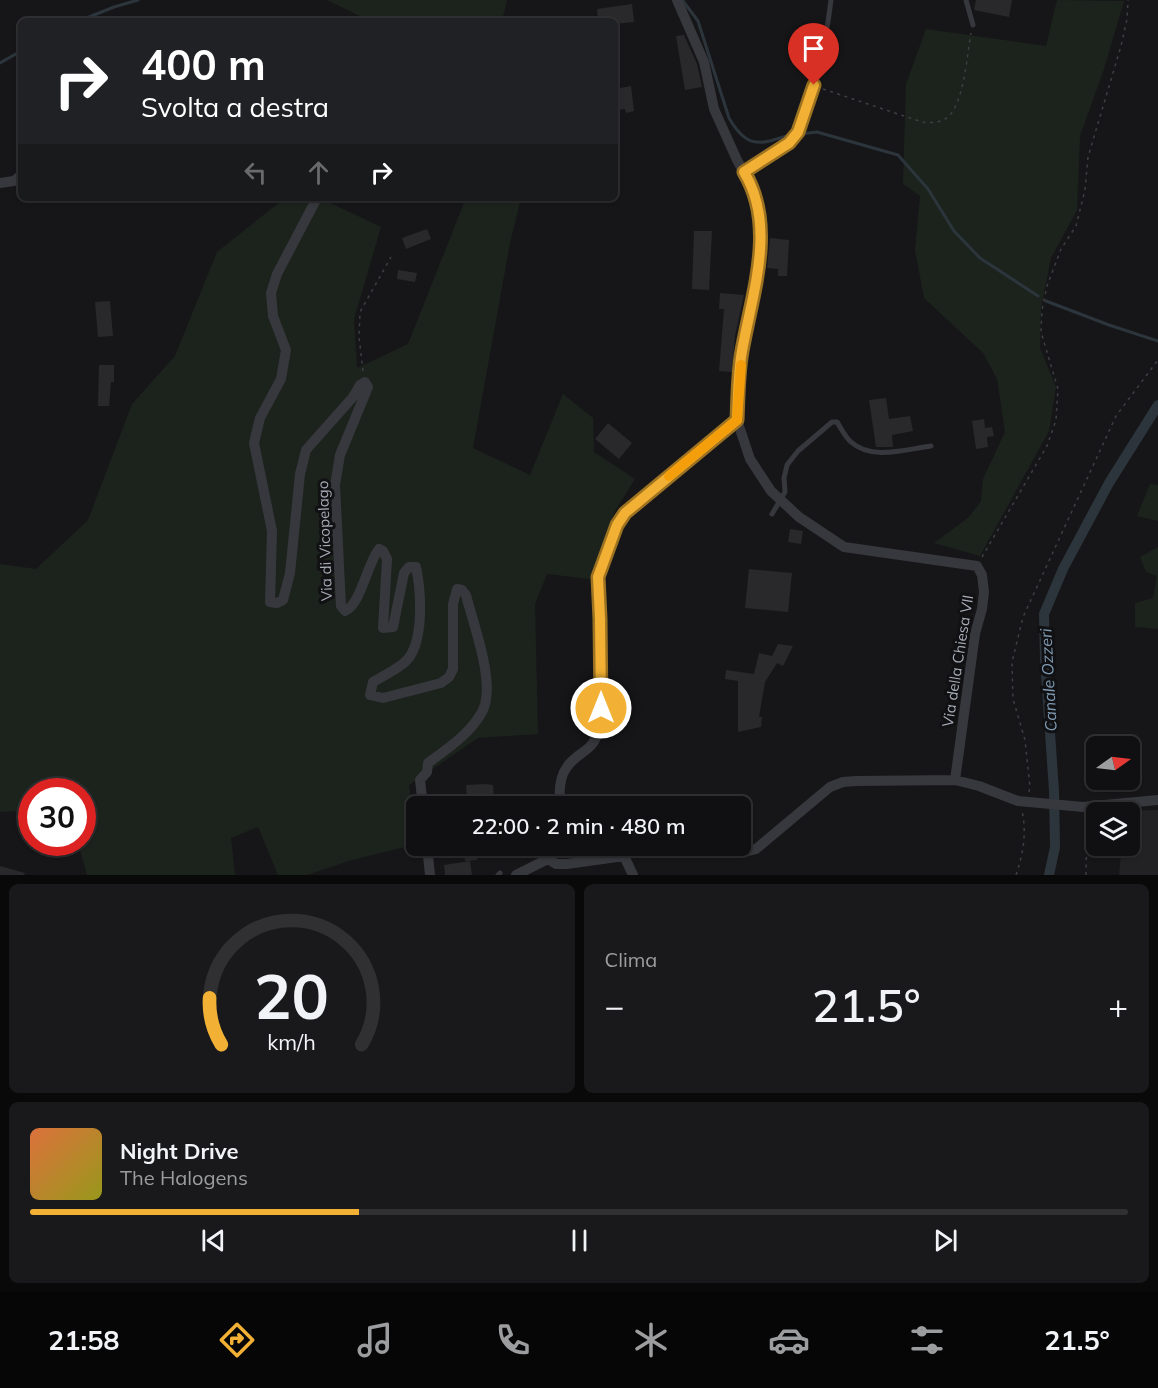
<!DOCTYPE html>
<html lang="it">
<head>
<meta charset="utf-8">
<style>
  body { margin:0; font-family:Mulish,sans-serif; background:#19191b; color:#f1f3f6; height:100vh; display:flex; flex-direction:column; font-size:22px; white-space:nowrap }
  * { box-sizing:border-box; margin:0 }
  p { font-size:20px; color:#9c9d9f }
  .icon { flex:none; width:33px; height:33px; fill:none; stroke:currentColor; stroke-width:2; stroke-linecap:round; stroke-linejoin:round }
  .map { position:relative; height:875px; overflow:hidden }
  .details { display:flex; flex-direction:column; gap:9px; padding:9px; background:#09090a; flex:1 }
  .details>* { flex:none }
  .banner { position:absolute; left:18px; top:18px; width:600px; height:183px; border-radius:9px; box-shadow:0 2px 4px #0004,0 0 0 2px #303032; background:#202124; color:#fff; overflow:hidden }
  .needle { width:39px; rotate:76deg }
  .buttons { position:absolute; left:1086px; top:736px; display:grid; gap:12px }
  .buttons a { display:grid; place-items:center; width:54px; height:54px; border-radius:9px; background:#101012; box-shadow:0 2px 4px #0004,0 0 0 2px #303032; font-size:30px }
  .speed { position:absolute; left:18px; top:778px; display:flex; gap:12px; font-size:30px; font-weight:700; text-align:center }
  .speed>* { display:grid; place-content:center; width:78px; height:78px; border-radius:50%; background:#101012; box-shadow:0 2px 4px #0004,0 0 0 2px #303032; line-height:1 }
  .speed .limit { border:9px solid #d22; background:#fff; color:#111 }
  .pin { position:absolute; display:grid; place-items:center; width:51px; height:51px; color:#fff; margin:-62px -26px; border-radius:50% 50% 50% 0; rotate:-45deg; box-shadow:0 0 6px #0007 }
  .pin .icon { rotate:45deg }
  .me { position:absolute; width:66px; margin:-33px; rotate:0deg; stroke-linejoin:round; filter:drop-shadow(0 0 4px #0008) }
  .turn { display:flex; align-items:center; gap:21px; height:126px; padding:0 24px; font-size:27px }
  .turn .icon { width:78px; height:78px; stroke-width:2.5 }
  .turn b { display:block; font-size:42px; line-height:51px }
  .lanes { display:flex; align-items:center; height:57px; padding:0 24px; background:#0003; justify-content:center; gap:30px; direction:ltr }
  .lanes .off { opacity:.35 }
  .big { font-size:45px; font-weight:600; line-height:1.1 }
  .details .widget { flex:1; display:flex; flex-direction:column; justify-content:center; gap:9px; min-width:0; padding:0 21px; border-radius:9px; background:#19191b }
  .details .dial { align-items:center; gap:0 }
  .dial svg { height:156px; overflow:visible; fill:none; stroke:#303032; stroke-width:7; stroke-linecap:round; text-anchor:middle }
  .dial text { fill:#f1f3f6; stroke:none }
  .song { display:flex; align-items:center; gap:18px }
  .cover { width:72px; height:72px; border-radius:9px; background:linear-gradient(135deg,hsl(20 70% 55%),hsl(60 70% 35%)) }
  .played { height:6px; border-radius:3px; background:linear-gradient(90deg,#f2b134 30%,#303032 30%) }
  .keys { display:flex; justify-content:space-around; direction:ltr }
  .heat { display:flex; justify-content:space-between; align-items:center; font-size:33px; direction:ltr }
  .details .tiles { flex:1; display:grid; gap:9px; grid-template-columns:1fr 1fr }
  .widget:last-child { grid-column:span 2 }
  .trip { position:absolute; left:406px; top:796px; width:345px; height:60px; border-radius:9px; background:#101012; box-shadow:0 2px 4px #0004,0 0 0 2px #303032; font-weight:600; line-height:60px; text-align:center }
  .dock { display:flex; height:96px; justify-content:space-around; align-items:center; background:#060607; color:#9c9d9f }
  .dock .icon { width:42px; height:42px }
  .dock .on { color:#f2b134 }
  .dock b { font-size:27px; color:#f1f3f6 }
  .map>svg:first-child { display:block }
</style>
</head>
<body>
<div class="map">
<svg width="1158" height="875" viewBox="0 0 1158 875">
  <rect width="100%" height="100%" fill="#161618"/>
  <path fill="#222225" d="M1158,810v65h-39l3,-29h8v-33h-5v-2z"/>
  <path fill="#1c231d" d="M327,0h180l-5,21h-132z
    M1057,0l67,1 -20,68 -24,67 -3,74 -26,48 -10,50 -1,40 16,39 -7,44 -69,125 -46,-13 35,-26 12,-16 2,-22 22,-47 -8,-53 -14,-26 -59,-55 -9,-48 5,-54 -17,-12 3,-100 20,-55 120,17z
    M285,198h35l61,29 -27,92 3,49 51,-24 58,-146h55l-11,45 -37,205 57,27 33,-81 30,24 1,34 41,27 -20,32 -25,68 -43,-5 -12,30 3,130 -60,4 -69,47 8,59 -65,16 -45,15h-29l-20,-48 -27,11 4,37h-148l-9,-32h4v-51h-50l-1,18 -31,2v-248l36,5 52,-49 44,-116 43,-48 42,-104z
    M1150,484l8,1v36l-21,-5z
    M1158,547v82l-23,-2v-24l18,-5 4,-22 -11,-4 -6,-15z"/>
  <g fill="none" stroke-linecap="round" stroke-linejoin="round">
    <path stroke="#2c353c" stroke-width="3" d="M683,1l15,20 31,97c19,33 32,26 64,16
      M79,21l35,-14 24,-7
      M0,63l21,-12
      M800,134l17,-2 81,23 30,34 26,42 26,27 58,38
      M1046,301l63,24 49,16"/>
    <path stroke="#2c353c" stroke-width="10" d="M1049,875l6,-28 -1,-56 -9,-132 -1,-45 19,-45 46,-86 49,-78"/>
  </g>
  <path fill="#29292c" d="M976,0h36l-3,17 -35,-7z
    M632,4l2,18 -19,2v-3h-17l-1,-12z
    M684,35l13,29 5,23 -17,3 -9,-54z
    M631,86l3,25 -8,2 -1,-4 -8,1 -2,-21z
    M427,229l4,10 -25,10 -4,-11z
    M694,231h18l-3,59 -17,-1z
    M770,238l19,2 -2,36h-9v-7l-11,-1z
    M398,270l19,3 -2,9 -18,-3z
    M720,293l24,2 -9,41 -3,36 -13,-1 5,-62h-5z
    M110,301l3,35 -15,1 -3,-35z
    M99,365h15v17h-3l-2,24h-11z
    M886,398l3,21 21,-3 3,15 -21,4 1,12h-17l-7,-47z
    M984,419l1,9 7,-1 2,9 -7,1 1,10 -12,2 -4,-28z
    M608,423l24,20 -13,16 -24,-20z
    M790,529l13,2 -2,13 -13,-2z
    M749,569l43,4 -4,39 -43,-4z
    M778,644l15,2 -10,20 -6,-3 -12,19 -6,35h3l-1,10 -23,5v-51l-13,-2 1,-9 28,4 5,-21 13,3z
    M485,784l8,1 1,14 -27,1 -1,-15z
    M476,846l1,14 -12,1 -1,-14z
    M470,861l2,14h-27l-1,-10z
    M0,866l25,7 -1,2h-24z"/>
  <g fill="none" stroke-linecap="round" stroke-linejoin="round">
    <path stroke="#3d3f44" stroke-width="1.5" stroke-dasharray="3 4.5" stroke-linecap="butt" d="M823,89l99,33c7,1 16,1 23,-3 19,-11 22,-65 26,-86
      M363,371l-4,-34 1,-25 31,-55
      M982,557l65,-111 9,-26 2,-31 -17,-57 1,-22 5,-24 14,-37 15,-23 9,-36 3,-33 33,-111 6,-27 1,-19
      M1029,792l1,-5 -5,-47 -12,-41 -1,-37 11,-45 93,-201 42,-56
      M1016,875c7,-21 11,-42 6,-64
      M1086,875l1,-59"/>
    <path stroke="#37383d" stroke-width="5" d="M966,0l7,25
      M744,172c14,-10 34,-18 46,-31 23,-22 37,-108 41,-141
      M772,514l13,-22 -1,-14 3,-13 11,-14 34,-29h5c4,6 8,15 14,20 21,19 55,7 80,4
      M498,875l2,-2"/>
    <path stroke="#37383d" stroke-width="10" d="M677,0l27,62 10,47 23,51 9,16 7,19 5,20 3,32 -20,107 -4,66 13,39 21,32 28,26 45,30 133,19 5,9 2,17 -2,17 -7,25 -20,146
      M0,183l14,-2 7,-6
      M317,198l-40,76 -6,19 2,23 13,34 -5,29 -21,39 -6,25 18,88 -2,71 7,1 6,-3 7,-27 10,-99 6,-24 47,-53 7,-12 5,-3 3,5 -28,68 -5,30 6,121 4,5c16,-7 22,-47 34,-62l4,2 4,8 -4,69 10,-1 11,-54 5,-6h7c5,24 9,77 -11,95 -9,8 -22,14 -32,20l-3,13 13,3 58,-15 8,-6 4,-8v-65l4,-15 5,1 4,5c7,29 31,90 16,117 -13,23 -34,36 -54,51l-1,9 -7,8 3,27
      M560,807c-1,-12 -1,-30 7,-40 9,-14 26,-16 30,-33 8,-32 5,-83 3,-116 0,-13 -4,-29 -2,-41 3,-18 17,-49 27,-64l112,-93
      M427,846l3,29
      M719,846c11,9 24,7 37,3l74,-62 13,-5 13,-1 99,-1 24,6 39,15 65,6 75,-7
      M624,856l9,19
      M548,859l8,-13
      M516,875l32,-16 8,5h11l57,-8 4,-10"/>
  </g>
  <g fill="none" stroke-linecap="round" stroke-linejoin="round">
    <defs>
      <path id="route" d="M601,708l-1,-89 -2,-42 19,-52 8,-12 112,-93c1,-23 1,-47 5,-69 10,-57 35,-125 2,-179l45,-29 9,-11 16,-47"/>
    </defs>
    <use href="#route" stroke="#9d7322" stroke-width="15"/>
    <use href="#route" stroke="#f2b134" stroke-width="10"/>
    <path stroke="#f59e0b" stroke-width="10" d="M669,476l68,-56 4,-55"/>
  </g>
  <g text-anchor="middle" stroke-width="6" stroke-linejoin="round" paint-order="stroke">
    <g font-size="15" fill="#a8adb8" stroke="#111113">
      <text transform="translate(325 541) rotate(-92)" y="5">Via di Vicopelago</text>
      <text transform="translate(958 661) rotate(-81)" y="5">Via della Chiesa VII</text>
    </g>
    <g font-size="16" font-style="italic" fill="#7f9bb3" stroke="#111113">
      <text transform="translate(1048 680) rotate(-93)" y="6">Canale Ozzeri</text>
    </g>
  </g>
</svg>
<div class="buttons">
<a><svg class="needle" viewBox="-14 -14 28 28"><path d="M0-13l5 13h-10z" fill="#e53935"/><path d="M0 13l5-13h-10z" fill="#9c9d9f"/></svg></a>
<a><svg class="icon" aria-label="layers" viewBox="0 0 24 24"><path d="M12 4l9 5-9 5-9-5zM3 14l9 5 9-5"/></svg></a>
</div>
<div class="speed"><div class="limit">30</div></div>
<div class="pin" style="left:814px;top:85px;background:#d93025"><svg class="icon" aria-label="arrive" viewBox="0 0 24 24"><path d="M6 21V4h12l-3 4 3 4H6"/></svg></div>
<svg class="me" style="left:601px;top:708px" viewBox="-20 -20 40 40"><circle r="17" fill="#f2b134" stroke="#fff" stroke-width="3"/><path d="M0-11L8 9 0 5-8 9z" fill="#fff"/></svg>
<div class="trip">22:00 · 2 min · 480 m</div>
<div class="banner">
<div class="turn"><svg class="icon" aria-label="right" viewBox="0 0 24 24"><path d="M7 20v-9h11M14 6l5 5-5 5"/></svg><div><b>400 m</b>Svolta a destra</div></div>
<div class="lanes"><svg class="icon off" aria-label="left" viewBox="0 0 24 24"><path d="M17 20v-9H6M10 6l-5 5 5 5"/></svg><svg class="icon off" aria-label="ahead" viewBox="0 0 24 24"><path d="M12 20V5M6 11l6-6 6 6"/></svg><svg class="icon" aria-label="right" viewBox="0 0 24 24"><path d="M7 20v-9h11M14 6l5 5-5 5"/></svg></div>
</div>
</div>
<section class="details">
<div class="tiles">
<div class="widget dial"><svg viewBox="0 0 100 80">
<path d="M14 69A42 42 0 1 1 86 69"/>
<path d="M14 69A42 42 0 0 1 8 45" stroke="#f2b134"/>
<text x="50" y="56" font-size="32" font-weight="700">20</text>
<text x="50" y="72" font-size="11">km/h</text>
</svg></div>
<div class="widget"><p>Clima</p>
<div class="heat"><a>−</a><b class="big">21.5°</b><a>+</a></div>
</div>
<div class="widget">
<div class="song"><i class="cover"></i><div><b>Night Drive</b><p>The Halogens</p></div></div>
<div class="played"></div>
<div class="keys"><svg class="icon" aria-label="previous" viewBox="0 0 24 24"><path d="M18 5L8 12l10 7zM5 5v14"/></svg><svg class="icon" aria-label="pause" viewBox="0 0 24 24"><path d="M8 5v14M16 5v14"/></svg><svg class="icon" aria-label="next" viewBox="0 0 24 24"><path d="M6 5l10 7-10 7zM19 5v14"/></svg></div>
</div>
</div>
</section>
<nav class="dock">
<b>21:58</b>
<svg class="icon on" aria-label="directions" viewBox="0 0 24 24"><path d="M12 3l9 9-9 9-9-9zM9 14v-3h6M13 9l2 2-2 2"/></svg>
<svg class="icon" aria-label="music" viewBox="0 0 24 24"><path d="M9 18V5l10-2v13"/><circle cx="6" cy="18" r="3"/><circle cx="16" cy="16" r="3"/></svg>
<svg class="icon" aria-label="phone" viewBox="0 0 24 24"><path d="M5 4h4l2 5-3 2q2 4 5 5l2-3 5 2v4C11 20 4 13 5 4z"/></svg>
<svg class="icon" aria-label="climate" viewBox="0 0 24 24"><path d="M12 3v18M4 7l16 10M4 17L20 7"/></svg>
<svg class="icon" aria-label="car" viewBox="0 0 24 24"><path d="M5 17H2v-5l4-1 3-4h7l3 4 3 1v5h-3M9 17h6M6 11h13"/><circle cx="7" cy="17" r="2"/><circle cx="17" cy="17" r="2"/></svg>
<svg class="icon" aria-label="filters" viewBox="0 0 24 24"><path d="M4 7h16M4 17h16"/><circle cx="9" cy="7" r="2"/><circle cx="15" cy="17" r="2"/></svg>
<b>21.5°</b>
</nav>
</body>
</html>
